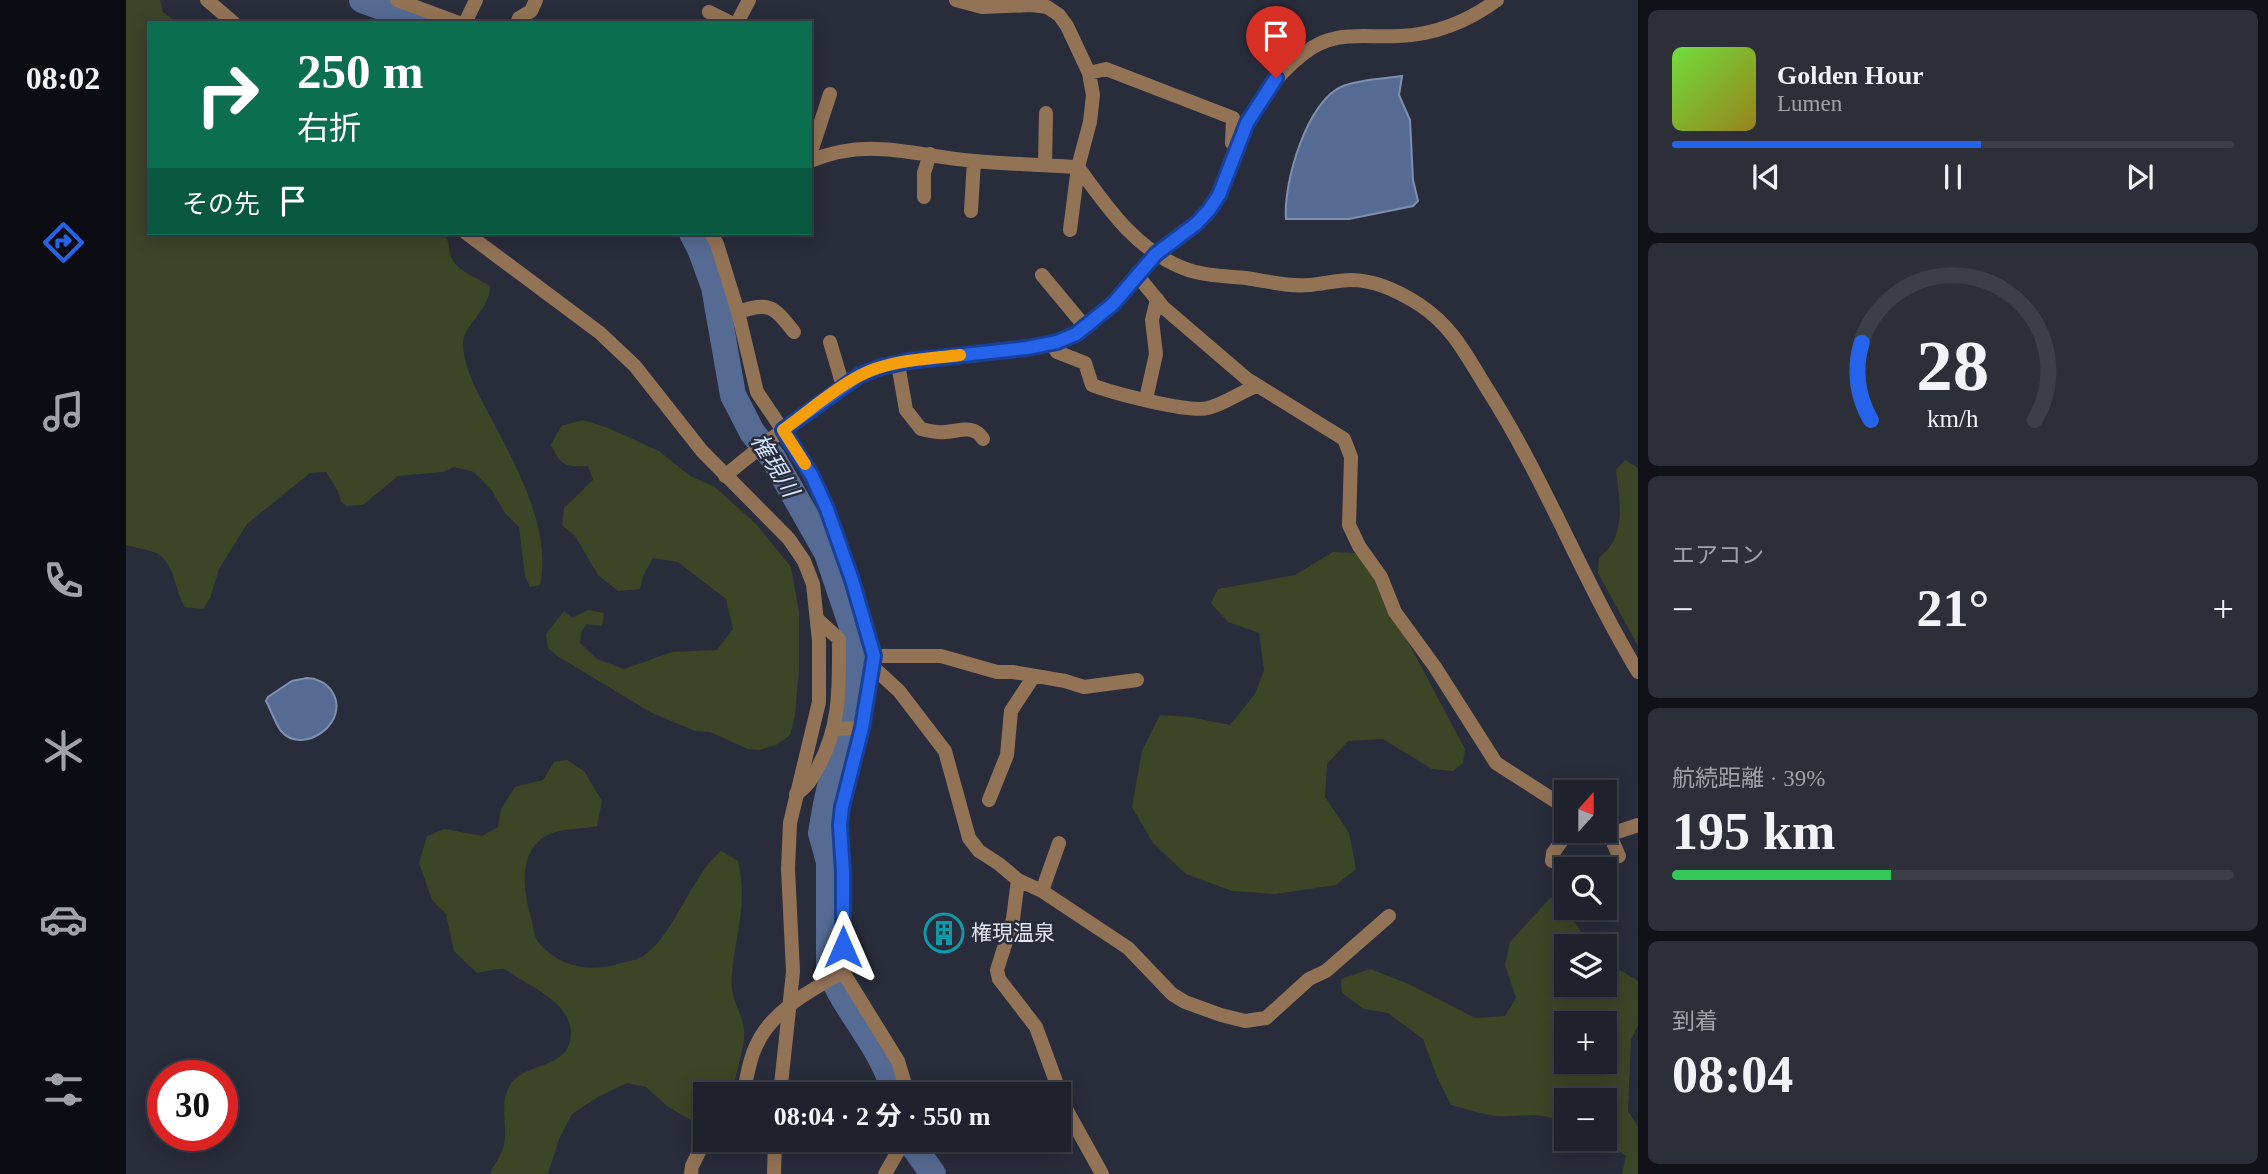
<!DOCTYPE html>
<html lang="ja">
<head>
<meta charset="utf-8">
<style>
  body { margin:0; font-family:"Times New Roman","Noto Sans JP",serif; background:#2c2e38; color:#f1f3f6; height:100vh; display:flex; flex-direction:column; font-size:26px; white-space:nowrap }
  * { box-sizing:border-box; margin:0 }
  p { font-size:23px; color:#a1a3a9 }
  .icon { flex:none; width:38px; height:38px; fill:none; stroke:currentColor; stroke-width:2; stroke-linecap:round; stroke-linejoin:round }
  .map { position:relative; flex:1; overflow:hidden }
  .details { display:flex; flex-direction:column; gap:10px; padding:10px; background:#111218; width:630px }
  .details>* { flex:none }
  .top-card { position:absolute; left:21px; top:21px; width:665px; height:214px; border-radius:0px; box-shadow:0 4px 18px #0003,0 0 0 2px #3c3e48; background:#0b6e4f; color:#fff; overflow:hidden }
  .needle { width:46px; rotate:21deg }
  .fabs { position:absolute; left:1428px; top:780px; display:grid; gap:14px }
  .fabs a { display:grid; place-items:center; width:63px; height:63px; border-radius:0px; background:#1f212c; box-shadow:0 4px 18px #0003,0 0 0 2px #3c3e48; font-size:35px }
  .speed { position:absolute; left:21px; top:1060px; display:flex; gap:14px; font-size:35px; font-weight:700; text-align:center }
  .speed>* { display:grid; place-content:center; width:91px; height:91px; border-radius:50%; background:#1f212c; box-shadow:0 4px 18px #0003,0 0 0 2px #3c3e48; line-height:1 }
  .speed .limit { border:10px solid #d22; background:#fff; color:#111 }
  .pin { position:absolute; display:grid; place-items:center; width:60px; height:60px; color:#fff; margin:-72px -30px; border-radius:50% 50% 50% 0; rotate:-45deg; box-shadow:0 0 7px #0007 }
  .pin .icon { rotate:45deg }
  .me { position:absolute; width:77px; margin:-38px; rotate:0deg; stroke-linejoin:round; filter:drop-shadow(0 0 5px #0008) }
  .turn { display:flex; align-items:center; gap:24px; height:147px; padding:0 35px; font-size:32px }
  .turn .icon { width:91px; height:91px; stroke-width:2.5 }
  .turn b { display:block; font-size:49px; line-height:60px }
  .then { display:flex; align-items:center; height:66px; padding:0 35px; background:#0003; gap:14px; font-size:26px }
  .big { font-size:52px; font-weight:700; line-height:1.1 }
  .details .card { flex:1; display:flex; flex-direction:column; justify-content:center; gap:10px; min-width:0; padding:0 24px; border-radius:10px; background:#2c2e38 }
  .details .dial { align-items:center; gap:0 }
  .dial svg { height:182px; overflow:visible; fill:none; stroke:#3c3e48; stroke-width:7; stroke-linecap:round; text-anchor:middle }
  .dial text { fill:#f1f3f6; stroke:none }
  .song { display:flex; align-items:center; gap:21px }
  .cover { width:84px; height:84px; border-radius:10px; background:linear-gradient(135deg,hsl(100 70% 55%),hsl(50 70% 35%)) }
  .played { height:7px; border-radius:4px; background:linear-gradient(90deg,#2563eb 55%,#3c3e48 55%) }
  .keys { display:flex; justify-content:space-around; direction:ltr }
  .heat { display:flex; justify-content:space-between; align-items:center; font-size:38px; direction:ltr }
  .charge { height:10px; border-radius:5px; background:linear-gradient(90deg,#34c759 39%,#3c3e48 0) }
  .trip { position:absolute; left:567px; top:1082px; width:378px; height:70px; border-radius:0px; background:#1f212c; box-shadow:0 4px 18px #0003,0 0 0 2px #3c3e48; font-weight:700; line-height:70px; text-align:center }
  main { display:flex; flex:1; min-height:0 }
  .dock { display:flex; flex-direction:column; width:126px; justify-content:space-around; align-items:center; background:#0c0d12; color:#a1a3a9 }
  .dock .icon { width:49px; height:49px }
  .dock .active { color:#2563eb }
  .dock b { font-size:32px; color:#f1f3f6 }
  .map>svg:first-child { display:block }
</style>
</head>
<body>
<main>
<nav class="dock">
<b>08:02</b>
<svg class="icon active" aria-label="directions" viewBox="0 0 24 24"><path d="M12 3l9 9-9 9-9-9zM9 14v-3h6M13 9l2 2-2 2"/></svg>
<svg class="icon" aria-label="music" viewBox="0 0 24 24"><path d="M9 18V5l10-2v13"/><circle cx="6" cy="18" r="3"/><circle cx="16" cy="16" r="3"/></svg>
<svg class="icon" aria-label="phone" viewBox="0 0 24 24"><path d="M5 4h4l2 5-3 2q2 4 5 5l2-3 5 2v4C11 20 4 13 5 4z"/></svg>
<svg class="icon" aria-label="climate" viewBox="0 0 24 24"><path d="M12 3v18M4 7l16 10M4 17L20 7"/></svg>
<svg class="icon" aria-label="car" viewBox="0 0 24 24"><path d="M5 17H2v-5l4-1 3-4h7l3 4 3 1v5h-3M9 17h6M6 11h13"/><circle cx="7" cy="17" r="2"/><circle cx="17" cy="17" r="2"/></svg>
<svg class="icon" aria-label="filters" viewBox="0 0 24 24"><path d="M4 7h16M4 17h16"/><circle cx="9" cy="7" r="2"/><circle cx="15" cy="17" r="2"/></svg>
</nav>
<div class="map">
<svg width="1512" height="1174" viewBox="0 0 1512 1174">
  <rect width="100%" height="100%" fill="#292c3b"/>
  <path fill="#3d4527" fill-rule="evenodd" d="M0,0h34l3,12 14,11h-28v210h293c10,8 5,16 10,26 7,13 27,20 38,27 1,24 -30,40 -27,62 3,26 16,47 28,70 25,48 61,111 49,167l-10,2 -5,-11 -6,-49 -14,-14 -13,-22 -18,-19 -20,-5 -11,5 -45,4 -35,29 -17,1 -5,-4 -3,-11 -12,-19 -16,1 -63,51 -28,45 -9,29 -7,11 -18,-2c-10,-16 -10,-40 -25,-52 -8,-5 -24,-7 -34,-10z
    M457,420l25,8 51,23 31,25 25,11 41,37 35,43 8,45v57l-4,47 -5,19 -14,10 -17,5 -11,-1 -38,-17 -15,-1 -45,-19 -91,-55 -11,-9 -2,-14 18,-23 8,7 16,-8 16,3 -2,13 -15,-2 -6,8 -1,11 17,16 27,10 48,-17 45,-2 16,-21 -7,-30 -48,-37 -25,-4 -10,18 -3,13 -22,2 -20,-16 -23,-39 -13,-11 2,-17 29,-28 -5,-14c-23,1 -27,0 -37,-21l10,-19z
    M1499,460l13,8v178l-40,-73 1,-15c28,-22 21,-56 17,-88z
    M1207,552l24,1 19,16 15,41 74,139 -2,14 -10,8 -21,-2 -49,-30 -35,2 -21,23 -2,33 24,36 7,36 -20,16 -61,9 -43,-3 -46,-17 -33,-31 -21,-36 10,-56 18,-36 30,2 40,8 25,-31 9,-24 -5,-37 -31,-11 -17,-19 7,-14 77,-14z
    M441,760l17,11 18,30 -5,25c-17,4 -41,1 -56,13 -23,19 -17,53 -10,79 2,8 3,19 8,25 21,25 53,30 82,20 7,-2 15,-3 21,-6 34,-23 47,-79 79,-106l17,10c10,44 -2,70 -6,112 -3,28 9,34 12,57 2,11 -8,45 -11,58l-3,6h-25v27l-9,2 -29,-17 -21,-19 -19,-4 -29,14 -26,17 -13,25 -11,35h-58c4,-10 12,-19 14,-29 4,-21 -5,-39 5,-58 13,-26 61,-16 62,-53 0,-28 -32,-44 -53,-56 -4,-3 -10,-8 -14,-9 -7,-1 -19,3 -27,4l-23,-22 -8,-37 -14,-14 -13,-37 8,-27 18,-7 37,7 16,-9 3,-18 14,-22 28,-7 11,-18z
    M1425,897l19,17 20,33h-24v38h39v-24l33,20v44l-7,15 -3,71 10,16v47h-16l4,-18 -19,-13 -14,-4h12v-38h-39v25c-24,-19 -49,-6 -76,-11 -13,-2 -26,-7 -39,-10l-14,-28 -14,-38 -35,-26 -24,-4 -22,-16 -1,-14 29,-10 39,15 66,34 30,-2 11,-18 -11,-33 5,-23zM1440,1024h39v38h-39z"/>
  <path fill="#556b94" stroke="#7f90af" stroke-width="2" d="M1276,76l-3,19 11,25 3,60 5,21 -5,5 -64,13h-63c-3,-36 21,-119 57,-133 18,-7 40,-7 59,-10z
    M181,678c9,0 19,5 24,12 22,31 -28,67 -50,41 -6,-8 -10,-21 -15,-30l2,-4 24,-16z"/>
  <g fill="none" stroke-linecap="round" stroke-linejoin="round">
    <path stroke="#556b94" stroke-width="26" d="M236,0l63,23
      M566,233l9,18 13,36 19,108 19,37 21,26 54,95 25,74 3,18 -3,68 -5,26 -14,34 -7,31 -5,29 8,29v107c17,44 54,78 66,125
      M785,1143l22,31"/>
    <path stroke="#937356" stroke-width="14" d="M271,0l62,23
      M830,0l26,7 50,-2 15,2 12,8 8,11 22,47 4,22 -3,27 -12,45 -8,63
      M583,12l22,11
      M339,23l11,-23
      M391,23l2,-5 12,-7 5,-11
      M611,23l12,-23
      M963,73l17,-4 127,49 -1,25 6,4
      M684,155l20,-61
      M684,161c60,-25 104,-5 165,0 34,3 69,4 103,6
      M919,165l1,-52
      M952,167c29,40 57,82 105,101 20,8 42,8 63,10 20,3 43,9 63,7 14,-1 28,-5 42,-5 24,0 49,12 69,25 33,22 46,50 66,82 59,92 96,192 152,285
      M798,197v-24l6,-19
      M845,211l3,-50
      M585,233l6,11 21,68 19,80 41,61 29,56 25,71 22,76 -12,72 -20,79 -2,19 3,46v100l55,89 10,33
      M916,275l44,53
      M1011,275l26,32 84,72 97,60 7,18 -2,68 10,21 22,31 14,35 40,55 61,96 70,45
      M612,312c32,-11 36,-5 56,20
      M704,342l13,44
      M926,344l5,8 28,11 7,22c21,8 96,28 116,23 17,-4 32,-16 49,-22
      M772,364l8,46 15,19c8,2 16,4 24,3 15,-1 29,-8 38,7
      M1020,399l10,-45 -4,-34 5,-21
      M599,476c27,-23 55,-44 84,-65 22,-17 44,-36 72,-44 37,-10 77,-12 115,-16 27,-2 58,-3 82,-18 32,-20 50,-53 78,-79 21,-19 46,-31 61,-57 9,-15 14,-33 20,-49 15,-37 34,-69 66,-94 31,-25 59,-16 96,-18 35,-1 70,-15 98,-36
      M748,656h67l56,16h16l52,9 19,6 53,-7
      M748,668l25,23 46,60 24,87 10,13 20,13 19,16 -5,39 -16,51 2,9 37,48 30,82 36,65
      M708,729l28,-1
      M670,794c11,-7 15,-14 21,-25 24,-43 22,-82 22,-130l-21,-19
      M863,800l18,-45 4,-44 23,-35
      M1479,830l7,10 7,16
      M1482,835l30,-10
      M1426,861l1,-8 16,-22
      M892,880l24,11 86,57 44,46 13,8 36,13 24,6 21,-3 43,-39 17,-8 63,-55
      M916,891l17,-48
      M617,1094c4,-16 6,-34 13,-48 15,-35 55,-56 87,-74
      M565,1174l1,-8 12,-24 3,-3
      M759,1174l20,-35"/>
    <path stroke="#937356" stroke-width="14" d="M81,0l27,23
      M340,233l134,100 35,33 67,85 87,88 15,22 9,23 6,57v61l-29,121 -2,46 5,103 -13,122
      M648,1174l1,-35"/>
  </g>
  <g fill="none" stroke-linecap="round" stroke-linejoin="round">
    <defs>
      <path id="route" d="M717,947v-75l-3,-47 2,-18 20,-79 12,-72 -22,-76 -25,-71 -15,-33 -29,-46 77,-55 21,-8 28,-6 118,-13 30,-6 19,-8 37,-30 43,-50 41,-31 12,-13 10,-15 28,-72 29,-45"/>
    </defs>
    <use href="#route" stroke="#184099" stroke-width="18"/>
    <use href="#route" stroke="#2563eb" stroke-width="12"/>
    <path stroke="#f59e0b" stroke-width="12" d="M679,464l-22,-34c25,-18 49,-40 76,-54 29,-16 68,-17 101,-21"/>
  </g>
  <defs>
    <symbol id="building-ring" viewBox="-11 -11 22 22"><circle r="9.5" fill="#292c3b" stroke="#0f9aa8" stroke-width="1.5"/><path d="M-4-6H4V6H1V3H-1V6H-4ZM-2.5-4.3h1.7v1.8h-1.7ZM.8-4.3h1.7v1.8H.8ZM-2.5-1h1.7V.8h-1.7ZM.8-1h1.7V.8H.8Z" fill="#0f9aa8"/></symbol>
  </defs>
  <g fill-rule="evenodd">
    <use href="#building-ring" x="796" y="911" width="44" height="44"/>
  </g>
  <g text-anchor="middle" stroke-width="5" stroke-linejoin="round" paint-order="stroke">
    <g font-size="21" fill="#e2e5ef" stroke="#292c3b" text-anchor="start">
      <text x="845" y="940">権現温泉</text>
    </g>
    <g font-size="23" font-style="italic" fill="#d5e3fe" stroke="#292c3b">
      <text transform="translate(649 465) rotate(59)" y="8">権現川</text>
    </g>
  </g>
</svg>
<div class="fabs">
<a><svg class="needle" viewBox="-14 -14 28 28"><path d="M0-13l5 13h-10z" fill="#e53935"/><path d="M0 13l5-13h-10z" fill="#a1a3a9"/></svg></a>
<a><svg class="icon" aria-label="search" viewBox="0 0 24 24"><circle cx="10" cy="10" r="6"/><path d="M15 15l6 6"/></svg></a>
<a><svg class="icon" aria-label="layers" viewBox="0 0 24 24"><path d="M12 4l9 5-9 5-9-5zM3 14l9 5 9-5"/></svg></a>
<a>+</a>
<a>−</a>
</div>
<div class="speed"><div class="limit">30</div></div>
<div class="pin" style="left:1150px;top:78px;background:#d93025"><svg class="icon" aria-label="arrive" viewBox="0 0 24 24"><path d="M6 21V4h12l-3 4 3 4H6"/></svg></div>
<svg class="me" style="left:717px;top:947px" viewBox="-20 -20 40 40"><path d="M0-17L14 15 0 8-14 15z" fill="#2563eb" stroke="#fff" stroke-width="4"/></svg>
<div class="trip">08:04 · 2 分 · 550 m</div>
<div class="top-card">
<div class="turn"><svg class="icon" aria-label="right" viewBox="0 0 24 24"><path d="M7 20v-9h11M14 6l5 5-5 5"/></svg><div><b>250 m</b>右折</div></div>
<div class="then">その先<svg class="icon" aria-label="arrive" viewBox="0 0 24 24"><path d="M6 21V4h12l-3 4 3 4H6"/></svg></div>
</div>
</div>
<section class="details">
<div class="card">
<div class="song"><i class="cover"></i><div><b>Golden Hour</b><p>Lumen</p></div></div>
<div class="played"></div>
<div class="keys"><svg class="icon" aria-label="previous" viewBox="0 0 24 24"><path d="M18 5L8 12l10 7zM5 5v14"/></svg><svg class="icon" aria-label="pause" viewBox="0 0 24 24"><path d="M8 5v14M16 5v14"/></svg><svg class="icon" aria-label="next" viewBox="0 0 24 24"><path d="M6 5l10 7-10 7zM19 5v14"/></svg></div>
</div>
<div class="card dial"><svg viewBox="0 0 100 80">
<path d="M14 69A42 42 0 1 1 86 69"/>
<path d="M14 69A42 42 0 0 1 10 35" stroke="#2563eb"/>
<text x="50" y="56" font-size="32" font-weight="700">28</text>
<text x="50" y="72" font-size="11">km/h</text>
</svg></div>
<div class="card"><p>エアコン</p>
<div class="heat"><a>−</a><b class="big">21°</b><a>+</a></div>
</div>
<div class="card"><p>航続距離 · 39%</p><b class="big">195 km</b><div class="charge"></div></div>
<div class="card"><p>到着</p><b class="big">08:04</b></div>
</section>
</main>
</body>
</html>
